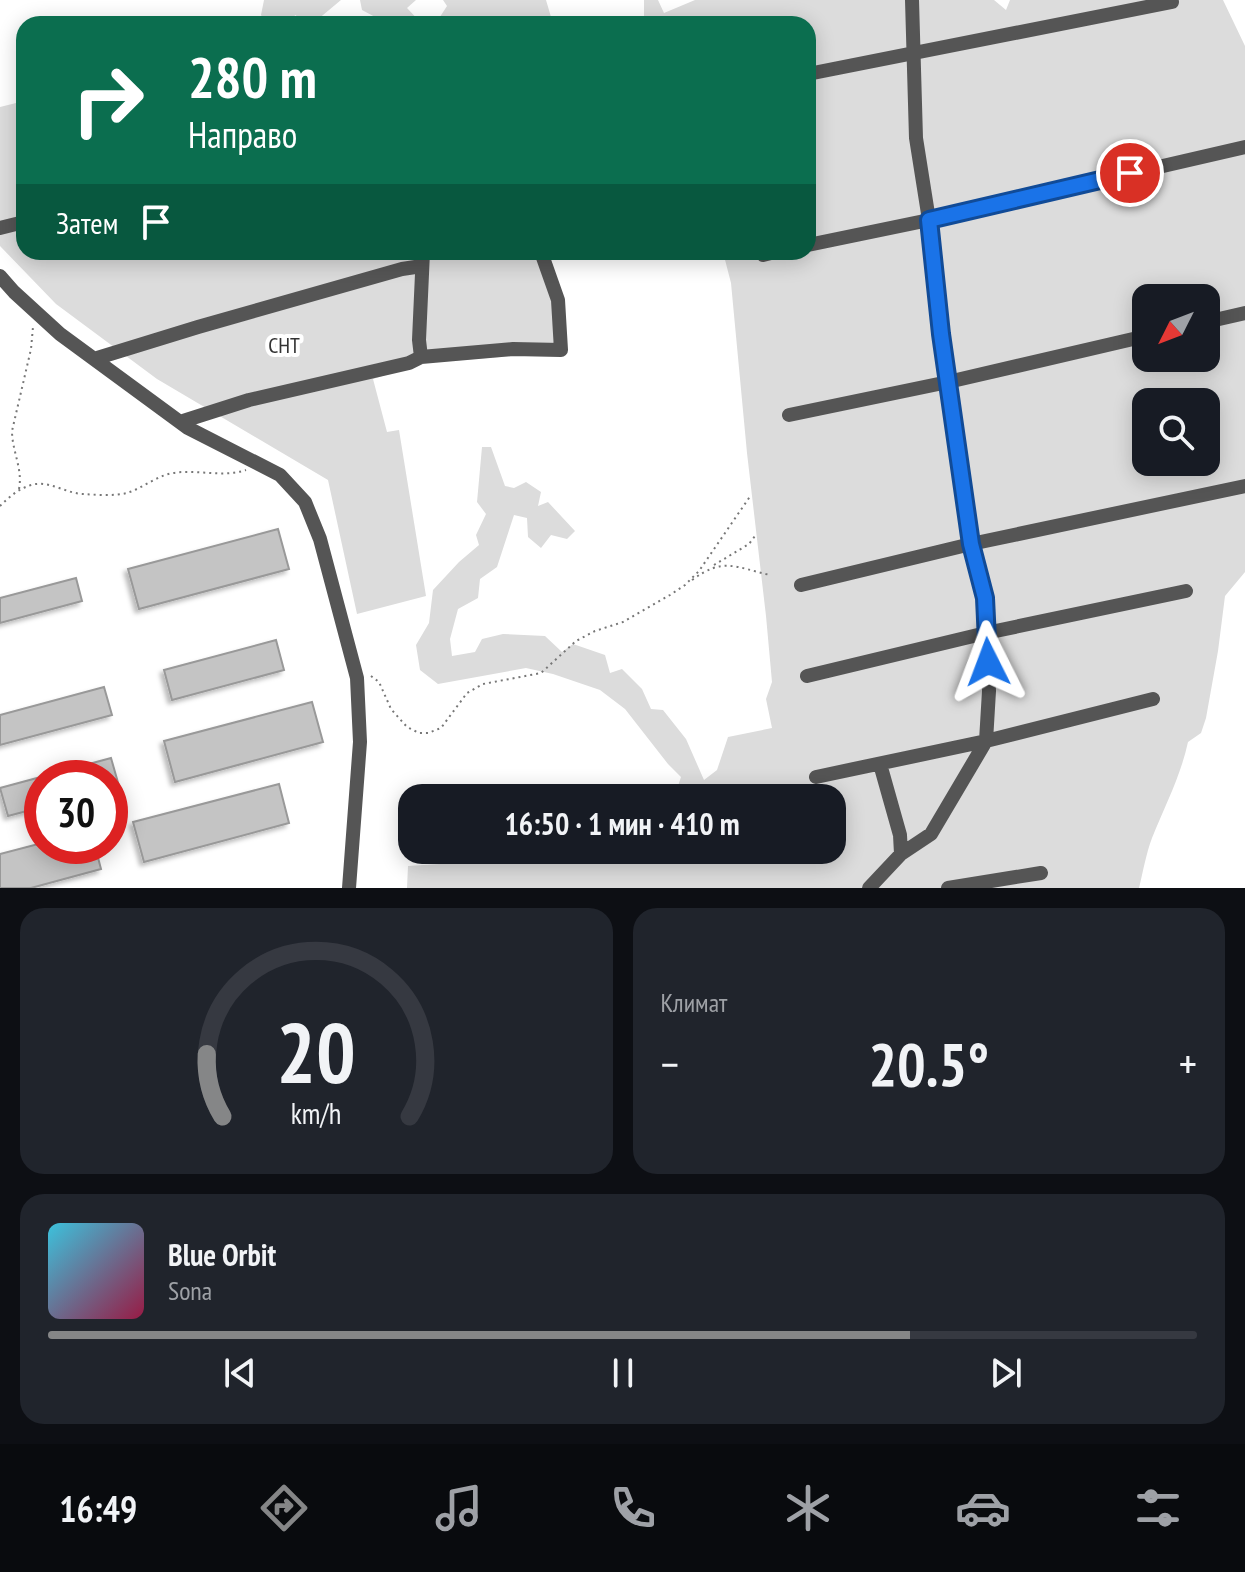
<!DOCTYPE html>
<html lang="ru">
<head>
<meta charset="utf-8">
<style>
  body { margin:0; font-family:"PT Sans Narrow",sans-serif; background:#20242c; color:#f1f3f6; height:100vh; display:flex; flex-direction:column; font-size:30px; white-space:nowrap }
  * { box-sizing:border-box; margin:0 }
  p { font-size:26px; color:#9ea1a6 }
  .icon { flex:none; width:44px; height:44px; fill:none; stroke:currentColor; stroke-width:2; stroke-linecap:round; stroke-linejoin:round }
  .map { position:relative; height:888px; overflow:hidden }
  .panel { display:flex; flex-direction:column; gap:20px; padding:20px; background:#0d0f14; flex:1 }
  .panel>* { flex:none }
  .top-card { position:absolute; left:16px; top:16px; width:800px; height:244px; border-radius:24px; box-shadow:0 4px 20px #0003; background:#0b6e4f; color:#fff; overflow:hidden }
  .needle { width:52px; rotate:228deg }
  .controls { position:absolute; left:1132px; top:284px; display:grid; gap:16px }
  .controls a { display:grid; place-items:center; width:88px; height:88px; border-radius:16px; background:#171b24; box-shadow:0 4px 20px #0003; font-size:40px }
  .speed { position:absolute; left:24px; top:760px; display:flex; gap:16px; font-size:40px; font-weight:700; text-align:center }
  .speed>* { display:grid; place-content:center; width:104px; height:104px; border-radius:50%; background:#171b24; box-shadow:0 4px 20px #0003; line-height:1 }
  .speed .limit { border:12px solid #d22; background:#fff; color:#111 }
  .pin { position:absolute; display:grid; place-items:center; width:68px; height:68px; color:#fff; margin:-34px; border:4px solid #fff; border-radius:50%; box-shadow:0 2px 8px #0007 }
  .me { position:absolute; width:88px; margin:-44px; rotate:357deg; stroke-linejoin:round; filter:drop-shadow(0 0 6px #0008) }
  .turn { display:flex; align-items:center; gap:28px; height:168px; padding:0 40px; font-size:36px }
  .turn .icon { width:104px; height:104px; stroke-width:2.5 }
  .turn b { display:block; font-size:56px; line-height:68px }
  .then { display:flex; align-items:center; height:76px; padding:0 40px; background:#0003; gap:16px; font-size:30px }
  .big { font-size:60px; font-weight:700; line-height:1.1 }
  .panel .card { flex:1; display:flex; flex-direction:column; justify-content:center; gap:12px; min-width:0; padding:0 28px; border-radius:24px; background:#20242c }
  .panel .dial { align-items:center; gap:0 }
  .dial svg { height:208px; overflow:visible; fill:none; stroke:#363941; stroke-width:7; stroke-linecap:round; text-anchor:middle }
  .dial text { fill:#f1f3f6; stroke:none }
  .song { display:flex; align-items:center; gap:24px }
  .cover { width:96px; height:96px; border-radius:12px; background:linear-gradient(135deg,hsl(190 70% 55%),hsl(340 70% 35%)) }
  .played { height:8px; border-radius:4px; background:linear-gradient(90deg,#858687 75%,#363941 75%) }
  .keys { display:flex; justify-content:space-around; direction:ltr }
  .heat { display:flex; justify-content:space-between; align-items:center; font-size:44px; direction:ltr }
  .panel .tiles { flex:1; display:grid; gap:20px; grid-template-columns:1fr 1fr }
  .card:last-child { grid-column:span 2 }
  .trip { position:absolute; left:398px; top:784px; width:448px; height:80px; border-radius:24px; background:#171b24; box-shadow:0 4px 20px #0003; font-weight:700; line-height:80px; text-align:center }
  .dock { display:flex; height:128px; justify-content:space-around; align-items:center; background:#090b0e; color:#9ea1a6 }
  .dock .icon { width:56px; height:56px }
  .dock .current { color:#858687 }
  .dock b { font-size:36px; color:#f1f3f6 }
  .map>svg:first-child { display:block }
</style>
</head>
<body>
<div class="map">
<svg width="1245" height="888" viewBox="0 0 1245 888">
  <defs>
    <filter id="shadow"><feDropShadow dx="-3.5" dy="3.5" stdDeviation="2" flood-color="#0004"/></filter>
  </defs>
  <rect width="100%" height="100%" fill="#fff"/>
  <path fill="#dcdcdc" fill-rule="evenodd" d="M264,0h77l-24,20 2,4h-20l-3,-9 -17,9h-12l-6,-9z
    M360,0h56l-9,8 15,16h-44l-1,-6 -15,-8z
    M443,0h103l5,17v7h-113l-2,-1 11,-17z
    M644,0h14l6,13 31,-13h299l12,10 4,-10h213l22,46v526l-20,24 -7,55 -12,67 -5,15 -13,9c-7,33 -23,64 -36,96 -6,16 -9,34 -13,50h-732l1,-22 252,-16h172v-52h-158l7,-21 -13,-13 -43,-55 -25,-19 -47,-16 -27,-6 -88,16 -18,-14 -4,-25 13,-22 4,-33 26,-28 20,-17 -3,-10 10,-21 -9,-12 5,-55h9l14,39 9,2 12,-6 15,10 -3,14 10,-4 27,29 -8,8 -16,-4 -10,13 -13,-11 -1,-19 -13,-3 -17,52 -17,12 -2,19 -20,11 -8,30 2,17 23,-4 7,-13 21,-5 42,2 17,16 11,-8 32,11 5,18 12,-4 20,20 9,20 12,1 23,29 18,41 13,-10 11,-33 44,-9 -6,-29 6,-17 -6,-66 -19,-163 -16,-170 -8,-31h85v-228h-162l-2,-6zM1146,298h60v60h-60zM1146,402h60v60h-60z
    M24,101v151h524l16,48 2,55 -54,1 -89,7 -50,16 14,53 12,-2 27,166 -69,18 -29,-134 -171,-101 -101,-75 -56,-58v-139z"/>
  <path fill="#c4c4c4" stroke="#999" stroke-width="2" filter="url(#shadow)" d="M278,529l11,40 -150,40 -11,-40z
    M76,578l6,23 -82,22v-25z
    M276,640l8,30 -112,30 -8,-30z
    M104,687l8,28 -112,30v-30z
    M312,702l11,40 -148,40 -11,-41z
    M111,758l8,28 -9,3v-11h-68v29l-34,9 -8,-28z
    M279,784l10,39 -145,39 -11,-40z
    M42,843v3h53l6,23 -70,19h-31v-34z"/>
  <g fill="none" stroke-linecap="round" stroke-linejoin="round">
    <path stroke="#777" stroke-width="2" stroke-dasharray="2 4" stroke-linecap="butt" d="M19,489c4,-20 -7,-38 -7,-58l19,-82 2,-22
      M0,506c10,-10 22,-20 36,-22 16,-2 32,10 48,10 14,1 30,2 43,-1 16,-5 29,-17 46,-20 24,-4 49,5 73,-3
      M714,565l35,-21 6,-8
      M692,580c31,-23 43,-13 78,-5
      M371,676l8,6 12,27 16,18 12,6h9l13,-5 26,-35 16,-9 58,-11 35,-32 19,-10 28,-9 47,-27 15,-10 14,-14 52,-76"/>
    <path stroke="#555" stroke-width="14" d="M808,74l364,-72
      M0,228l24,-6
      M808,245l121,-25 316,-73
      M763,255l12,-3
      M0,276l14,16 46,42 128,94 92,47 25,27 15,37 37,139 3,64 -11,146
      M1206,322l39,-9
      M421,357l-2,-17 4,-88
      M94,359l104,-32 204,-58 20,-3
      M789,415l159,-33 198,-46
      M180,422l69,-22 160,-37 12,-6 92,-8 48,1 -3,-50 -17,-48
      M801,585l170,-41 274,-58
      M807,676l179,-43 200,-42
      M880,764l20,71 1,19
      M816,777l170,-36 167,-42
      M869,888l32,-34 30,-20 55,-93 3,-50 -4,-93 -14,-54 -30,-210 -12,-114 -13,-82 -4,-138
      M948,888l93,-15"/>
  </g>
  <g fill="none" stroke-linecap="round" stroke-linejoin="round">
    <defs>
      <path id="route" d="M988,662l-3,-64 -14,-54 -30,-210 -12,-114 201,-47"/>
    </defs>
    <use href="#route" stroke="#114b97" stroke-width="20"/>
    <use href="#route" stroke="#1a73e8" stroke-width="14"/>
  </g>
  <g text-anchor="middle" stroke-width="8" stroke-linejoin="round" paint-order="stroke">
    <g font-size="22" fill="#333" stroke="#fff">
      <text x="284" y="353">СНТ</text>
    </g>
  </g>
</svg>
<div class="controls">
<a><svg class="needle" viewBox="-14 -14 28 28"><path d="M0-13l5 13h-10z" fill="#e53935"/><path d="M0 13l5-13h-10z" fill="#9ea1a6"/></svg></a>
<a><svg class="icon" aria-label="search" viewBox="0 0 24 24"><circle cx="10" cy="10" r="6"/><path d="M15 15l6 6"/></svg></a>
</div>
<div class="speed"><div class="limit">30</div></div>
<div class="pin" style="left:1130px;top:173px;background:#d93025"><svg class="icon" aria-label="arrive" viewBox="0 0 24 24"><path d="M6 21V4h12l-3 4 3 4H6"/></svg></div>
<svg class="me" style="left:988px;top:662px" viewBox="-20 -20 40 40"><path d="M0-17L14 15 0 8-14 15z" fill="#1a73e8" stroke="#fff" stroke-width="4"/></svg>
<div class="trip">16:50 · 1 мин · 410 m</div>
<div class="top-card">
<div class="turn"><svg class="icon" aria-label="right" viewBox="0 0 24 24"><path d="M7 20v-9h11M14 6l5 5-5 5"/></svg><div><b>280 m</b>Направо</div></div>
<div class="then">Затем<svg class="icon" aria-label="arrive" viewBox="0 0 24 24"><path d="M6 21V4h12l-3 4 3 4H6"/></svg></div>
</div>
</div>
<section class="panel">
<div class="tiles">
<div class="card dial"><svg viewBox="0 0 100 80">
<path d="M14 69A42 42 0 1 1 86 69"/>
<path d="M14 69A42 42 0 0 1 8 45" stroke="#858687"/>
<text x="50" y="56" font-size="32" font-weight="700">20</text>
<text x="50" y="72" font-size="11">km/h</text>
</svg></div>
<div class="card"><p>Климат</p>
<div class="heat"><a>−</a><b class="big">20.5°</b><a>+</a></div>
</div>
<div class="card">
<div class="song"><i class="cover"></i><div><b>Blue Orbit</b><p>Sona</p></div></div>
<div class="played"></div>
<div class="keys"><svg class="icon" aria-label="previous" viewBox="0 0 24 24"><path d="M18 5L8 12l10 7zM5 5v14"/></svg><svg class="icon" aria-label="pause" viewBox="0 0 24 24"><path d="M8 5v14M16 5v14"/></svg><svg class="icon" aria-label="next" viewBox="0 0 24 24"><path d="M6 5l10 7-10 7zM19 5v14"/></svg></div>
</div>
</div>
</section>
<nav class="dock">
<b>16:49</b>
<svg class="icon current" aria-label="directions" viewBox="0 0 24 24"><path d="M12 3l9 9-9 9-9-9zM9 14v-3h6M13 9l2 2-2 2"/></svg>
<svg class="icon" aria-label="music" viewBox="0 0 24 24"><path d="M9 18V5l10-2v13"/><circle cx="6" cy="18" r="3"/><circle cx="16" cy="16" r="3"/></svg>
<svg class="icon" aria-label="phone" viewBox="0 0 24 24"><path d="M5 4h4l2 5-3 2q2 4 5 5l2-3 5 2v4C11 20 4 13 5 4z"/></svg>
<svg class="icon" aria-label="climate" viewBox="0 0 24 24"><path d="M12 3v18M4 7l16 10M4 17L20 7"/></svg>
<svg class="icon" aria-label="car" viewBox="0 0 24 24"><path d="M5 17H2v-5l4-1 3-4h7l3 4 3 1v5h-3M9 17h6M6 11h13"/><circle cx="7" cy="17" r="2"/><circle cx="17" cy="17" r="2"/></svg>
<svg class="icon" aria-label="filters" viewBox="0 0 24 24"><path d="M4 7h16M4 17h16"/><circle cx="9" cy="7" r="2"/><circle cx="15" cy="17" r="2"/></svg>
</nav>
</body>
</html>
